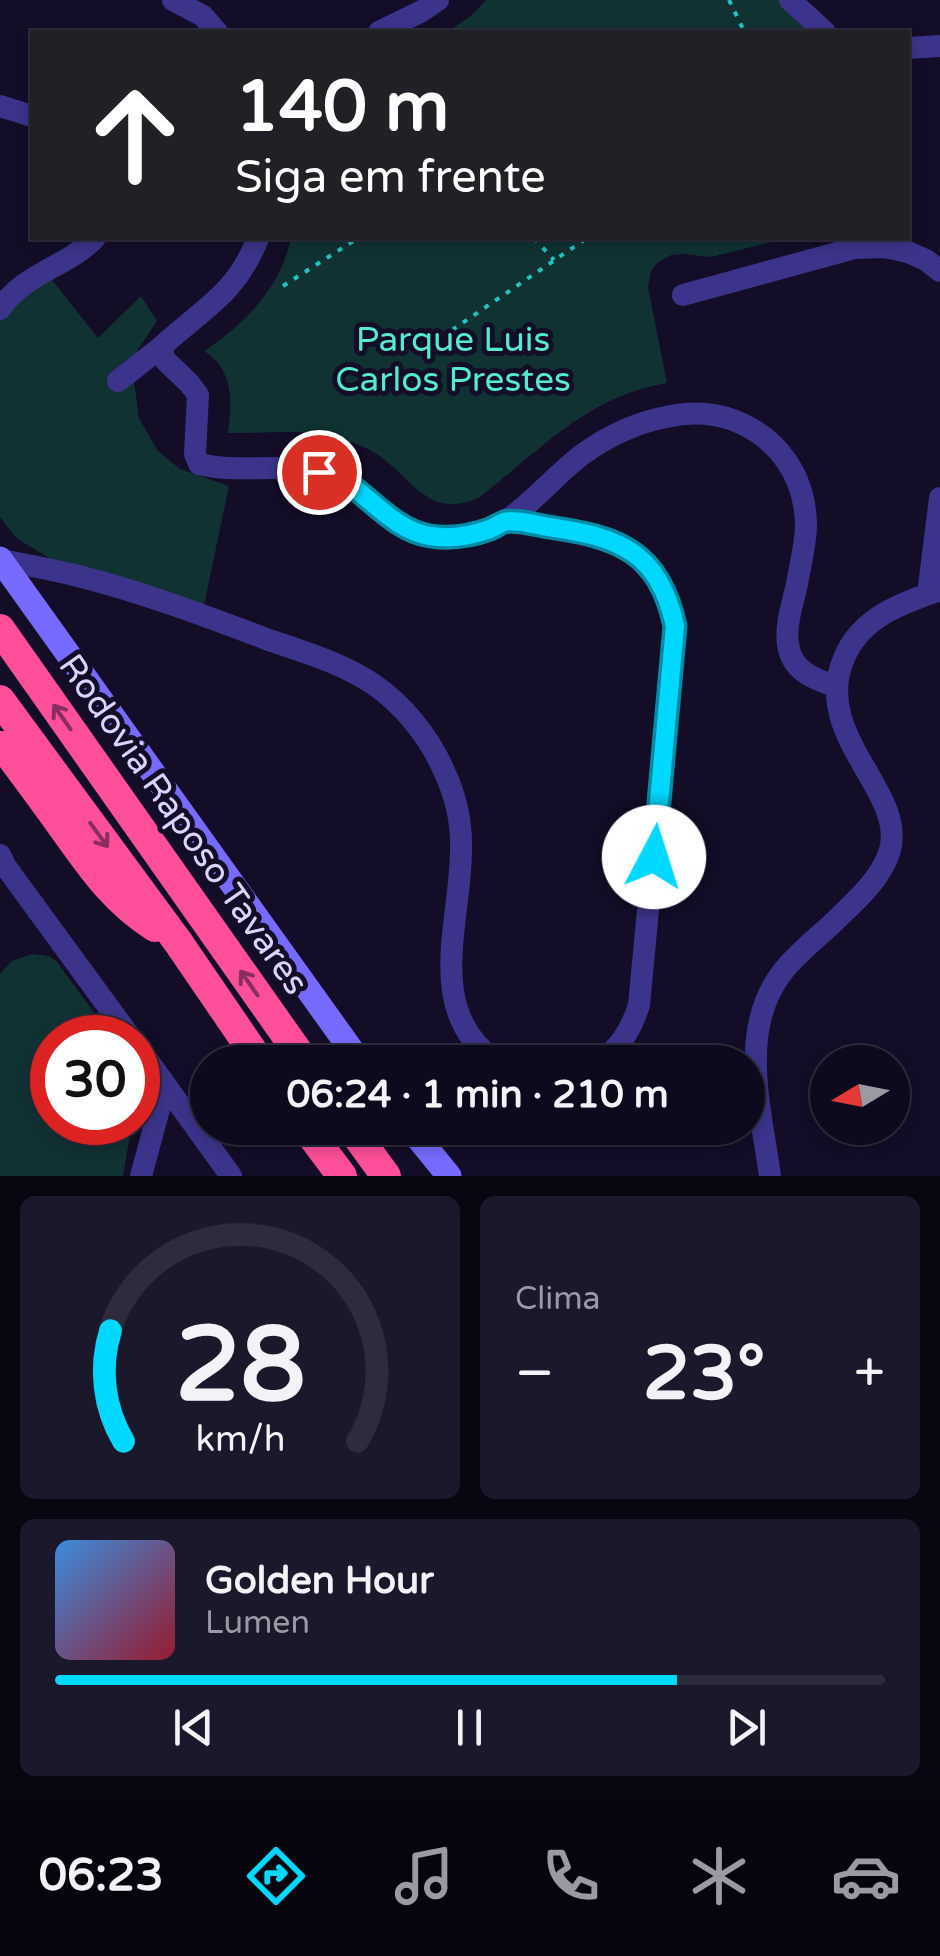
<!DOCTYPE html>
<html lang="pt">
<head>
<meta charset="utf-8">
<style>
  body { margin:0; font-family:"Varela Round",sans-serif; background:#1c182b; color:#f1f3f6; height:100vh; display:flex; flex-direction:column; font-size:38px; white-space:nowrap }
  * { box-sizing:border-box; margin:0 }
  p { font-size:32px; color:#9b9aa4 }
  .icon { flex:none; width:55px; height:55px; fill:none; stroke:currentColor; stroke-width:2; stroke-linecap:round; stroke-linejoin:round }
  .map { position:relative; height:1176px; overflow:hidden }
  .panel { display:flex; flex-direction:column; gap:20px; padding:20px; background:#080610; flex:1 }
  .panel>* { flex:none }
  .banner { position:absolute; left:30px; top:30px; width:880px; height:210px; border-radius:0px; box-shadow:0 5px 15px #0003,0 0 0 2px #2e2b3c; background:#202124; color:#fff; overflow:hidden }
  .needle { width:65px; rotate:260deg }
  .controls { position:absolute; left:810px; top:1045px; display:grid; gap:20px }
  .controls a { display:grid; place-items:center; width:100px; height:100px; border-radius:50%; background:#0e0a1e; box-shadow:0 5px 15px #0003,0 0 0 2px #2e2b3c; font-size:50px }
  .speed { position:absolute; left:30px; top:1015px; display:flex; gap:20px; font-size:50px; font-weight:700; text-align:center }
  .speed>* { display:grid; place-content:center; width:130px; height:130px; border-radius:50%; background:#0e0a1e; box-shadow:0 5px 15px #0003,0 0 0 2px #2e2b3c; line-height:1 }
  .speed .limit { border:15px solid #d22; background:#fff; color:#111 }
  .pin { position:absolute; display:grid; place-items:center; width:85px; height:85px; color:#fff; margin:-42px; border:5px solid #fff; border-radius:50%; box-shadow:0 2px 10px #0007 }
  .me { position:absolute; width:110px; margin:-55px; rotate:5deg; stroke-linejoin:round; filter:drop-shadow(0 0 8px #0008) }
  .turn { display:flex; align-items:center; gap:35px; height:210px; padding:0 40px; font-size:45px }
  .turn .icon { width:130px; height:130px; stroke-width:2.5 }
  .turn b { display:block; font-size:70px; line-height:85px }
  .big { font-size:75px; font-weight:800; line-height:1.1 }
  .panel .tile { flex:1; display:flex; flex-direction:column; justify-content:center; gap:15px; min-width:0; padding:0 35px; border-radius:15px; background:#1c182b }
  .panel .dial { align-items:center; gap:0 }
  .dial svg { height:260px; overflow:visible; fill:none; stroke:#2e2b3c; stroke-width:7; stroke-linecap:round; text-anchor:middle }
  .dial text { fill:#f1f3f6; stroke:none }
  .song { display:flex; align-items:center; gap:30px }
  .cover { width:120px; height:120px; border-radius:15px; background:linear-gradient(135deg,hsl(210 70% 55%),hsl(350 70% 35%)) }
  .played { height:10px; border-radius:5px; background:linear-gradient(90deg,#00d8ff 75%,#2e2b3c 75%) }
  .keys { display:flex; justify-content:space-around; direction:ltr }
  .heat { display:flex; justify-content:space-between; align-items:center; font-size:55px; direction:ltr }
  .panel .tiles { flex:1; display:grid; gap:20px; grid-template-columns:1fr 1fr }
  .tile:last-child { grid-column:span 2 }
  .trip { position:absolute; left:190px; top:1045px; width:575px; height:100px; border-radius:50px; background:#0e0a1e; box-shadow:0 5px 15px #0003,0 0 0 2px #2e2b3c; font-weight:800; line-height:100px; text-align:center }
  .tabs { display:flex; height:160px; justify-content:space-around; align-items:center; background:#06040c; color:#9b9aa4 }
  .tabs .icon { width:70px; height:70px }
  .tabs .current { color:#00d8ff }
  .tabs b { font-size:45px; color:#f1f3f6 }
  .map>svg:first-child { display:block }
</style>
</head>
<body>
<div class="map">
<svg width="940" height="1176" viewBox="0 0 940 1176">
  <rect width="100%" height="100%" fill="#130d28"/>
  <path fill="#103233" d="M486,0h306l33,32h-378l24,-16z
    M291,238h498l-78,19 -28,-3 -12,1 -14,8 -6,8 -3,16 19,96c-79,13 -127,67 -187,114 -50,23 -65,-15 -99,-40 -13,-9 -28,-15 -43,-19 -36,-10 -73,-4 -110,-5 4,-32 6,-63 -24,-82 41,-27 77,-64 87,-113z
    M49,276l49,62 43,-42 16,25 -26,39 8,58 18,32 23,19 49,17 -26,124 -87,-23 -67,-29 -33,-20 -16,-21v-194l1,-7z
    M32,954l17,2 8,6 55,75 -60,1v84l80,1 -9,53h-123v-202l12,-13z"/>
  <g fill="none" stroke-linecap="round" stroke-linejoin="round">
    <path stroke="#24c3c2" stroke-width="4" stroke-dasharray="5 8" stroke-linecap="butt" d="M729,0l13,27 5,5
      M534,238l20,22
      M283,286l75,-48
      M420,352l167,-114"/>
    <path stroke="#3c348b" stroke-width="22" d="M173,0l30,16 14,16
      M790,0l35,32
      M379,32l43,-21 16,-11
      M908,48l32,-2
      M0,106l32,10
      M258,238c-22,57 -56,71 -98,110l6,13 23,22 9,12 -3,59 4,10c39,10 82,-2 121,9 60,15 73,76 148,63 49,-9 77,-54 115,-82 25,-18 52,-31 83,-37 21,-5 45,-5 67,3 45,17 72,56 73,104 0,20 -6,41 -9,60 -4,19 -12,41 -9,60 3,26 25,35 47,42
      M683,295l172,-47 30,-1 23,5 18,8 14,11
      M0,309c24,-36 67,-42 95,-71
      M118,381l42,-33
      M506,521c81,11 148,9 169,105l-36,379c-8,25 -19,43 -40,57
      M1,560c27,5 54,10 81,17 63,16 126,40 187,63 35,12 73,23 104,44 30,20 57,54 71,87 12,25 18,53 17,81 -1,74 -37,160 36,210
      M928,594l12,-96
      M0,855l6,12 125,171
      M138,1047l93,129
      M141,1176l24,-89
      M770,1176c-9,-67 -33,-148 14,-206 15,-18 34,-33 50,-48 21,-21 47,-42 56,-72 16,-59 -79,-115 -46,-192 17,-41 58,-55 96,-68"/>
    <path stroke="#776bff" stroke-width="25" d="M0,559l360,503
      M410,1128l39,48"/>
    <path stroke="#ff4f9a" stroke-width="30" d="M0,629l305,433
      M0,700l178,242 82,120
      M0,746h3c21,28 41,55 61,83 27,38 51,73 91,98
      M306,1128l36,48
      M351,1128l35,48"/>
  </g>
  <defs><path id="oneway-shaft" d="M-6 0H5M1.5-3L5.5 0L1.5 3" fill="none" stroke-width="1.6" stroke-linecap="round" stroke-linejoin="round" transform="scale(2.5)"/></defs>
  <g stroke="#892e61">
    <use href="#oneway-shaft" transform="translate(62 717) rotate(-125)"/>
    <use href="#oneway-shaft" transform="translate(99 835) rotate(54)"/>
    <use href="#oneway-shaft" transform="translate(249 983) rotate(-125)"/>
  </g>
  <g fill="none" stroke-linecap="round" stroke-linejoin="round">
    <defs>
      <path id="route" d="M319,472c12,5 24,9 35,16 24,18 45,43 76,48 21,3 41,0 60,-7 5,-2 9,-5 14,-7 12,-3 32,3 45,5 69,10 110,24 126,99l-21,231"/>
    </defs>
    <use href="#route" stroke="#008ca6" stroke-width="25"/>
    <use href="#route" stroke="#00d8ff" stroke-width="18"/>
  </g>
  <g text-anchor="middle" stroke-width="10" stroke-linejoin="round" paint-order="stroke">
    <g font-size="35" fill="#55eacd" stroke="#130d28">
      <text x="453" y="351">Parque Luis<tspan x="453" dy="40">Carlos Prestes</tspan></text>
    </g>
    <g font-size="35" fill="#dbd4ff" stroke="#130d28">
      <text transform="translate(184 824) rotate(55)" y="12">Rodovia Raposo Tavares</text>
    </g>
  </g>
</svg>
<div class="controls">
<a><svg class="needle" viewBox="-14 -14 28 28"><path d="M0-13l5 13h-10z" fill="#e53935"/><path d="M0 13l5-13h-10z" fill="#9b9aa4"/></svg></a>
</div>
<div class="speed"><div class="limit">30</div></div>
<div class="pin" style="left:319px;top:472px;background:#d93025"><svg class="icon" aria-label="arrive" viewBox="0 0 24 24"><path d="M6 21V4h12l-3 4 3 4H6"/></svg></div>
<svg class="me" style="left:654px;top:857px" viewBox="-20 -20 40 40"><circle r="19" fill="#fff"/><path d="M0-13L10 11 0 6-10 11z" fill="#00d8ff"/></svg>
<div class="trip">06:24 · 1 min · 210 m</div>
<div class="banner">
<div class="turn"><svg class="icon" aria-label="ahead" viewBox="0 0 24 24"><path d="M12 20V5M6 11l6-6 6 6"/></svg><div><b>140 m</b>Siga em frente</div></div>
</div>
</div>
<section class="panel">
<div class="tiles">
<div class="tile dial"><svg viewBox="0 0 100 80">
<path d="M14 69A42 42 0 1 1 86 69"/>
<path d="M14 69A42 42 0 0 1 10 35" stroke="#00d8ff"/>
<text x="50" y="56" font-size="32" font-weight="700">28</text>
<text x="50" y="72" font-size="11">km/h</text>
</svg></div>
<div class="tile"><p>Clima</p>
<div class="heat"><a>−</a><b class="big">23°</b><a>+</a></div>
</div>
<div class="tile">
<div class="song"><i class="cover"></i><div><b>Golden Hour</b><p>Lumen</p></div></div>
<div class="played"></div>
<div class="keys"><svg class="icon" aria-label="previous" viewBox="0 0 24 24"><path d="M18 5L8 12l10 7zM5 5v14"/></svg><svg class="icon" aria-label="pause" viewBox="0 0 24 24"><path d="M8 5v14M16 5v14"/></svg><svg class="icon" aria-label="next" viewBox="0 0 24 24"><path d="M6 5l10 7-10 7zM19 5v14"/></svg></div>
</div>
</div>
</section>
<nav class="tabs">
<b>06:23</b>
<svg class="icon current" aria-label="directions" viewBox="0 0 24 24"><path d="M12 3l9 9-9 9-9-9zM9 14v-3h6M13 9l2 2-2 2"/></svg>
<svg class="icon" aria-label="music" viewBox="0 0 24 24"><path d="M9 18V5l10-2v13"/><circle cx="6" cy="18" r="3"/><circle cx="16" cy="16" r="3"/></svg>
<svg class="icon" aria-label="phone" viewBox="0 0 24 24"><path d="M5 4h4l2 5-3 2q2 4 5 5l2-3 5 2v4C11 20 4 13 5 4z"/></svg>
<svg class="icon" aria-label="climate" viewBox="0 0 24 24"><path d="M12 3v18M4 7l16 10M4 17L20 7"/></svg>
<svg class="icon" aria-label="car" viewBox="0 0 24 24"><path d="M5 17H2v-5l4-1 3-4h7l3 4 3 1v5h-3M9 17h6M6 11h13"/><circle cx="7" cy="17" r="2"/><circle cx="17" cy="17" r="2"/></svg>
</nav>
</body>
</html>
